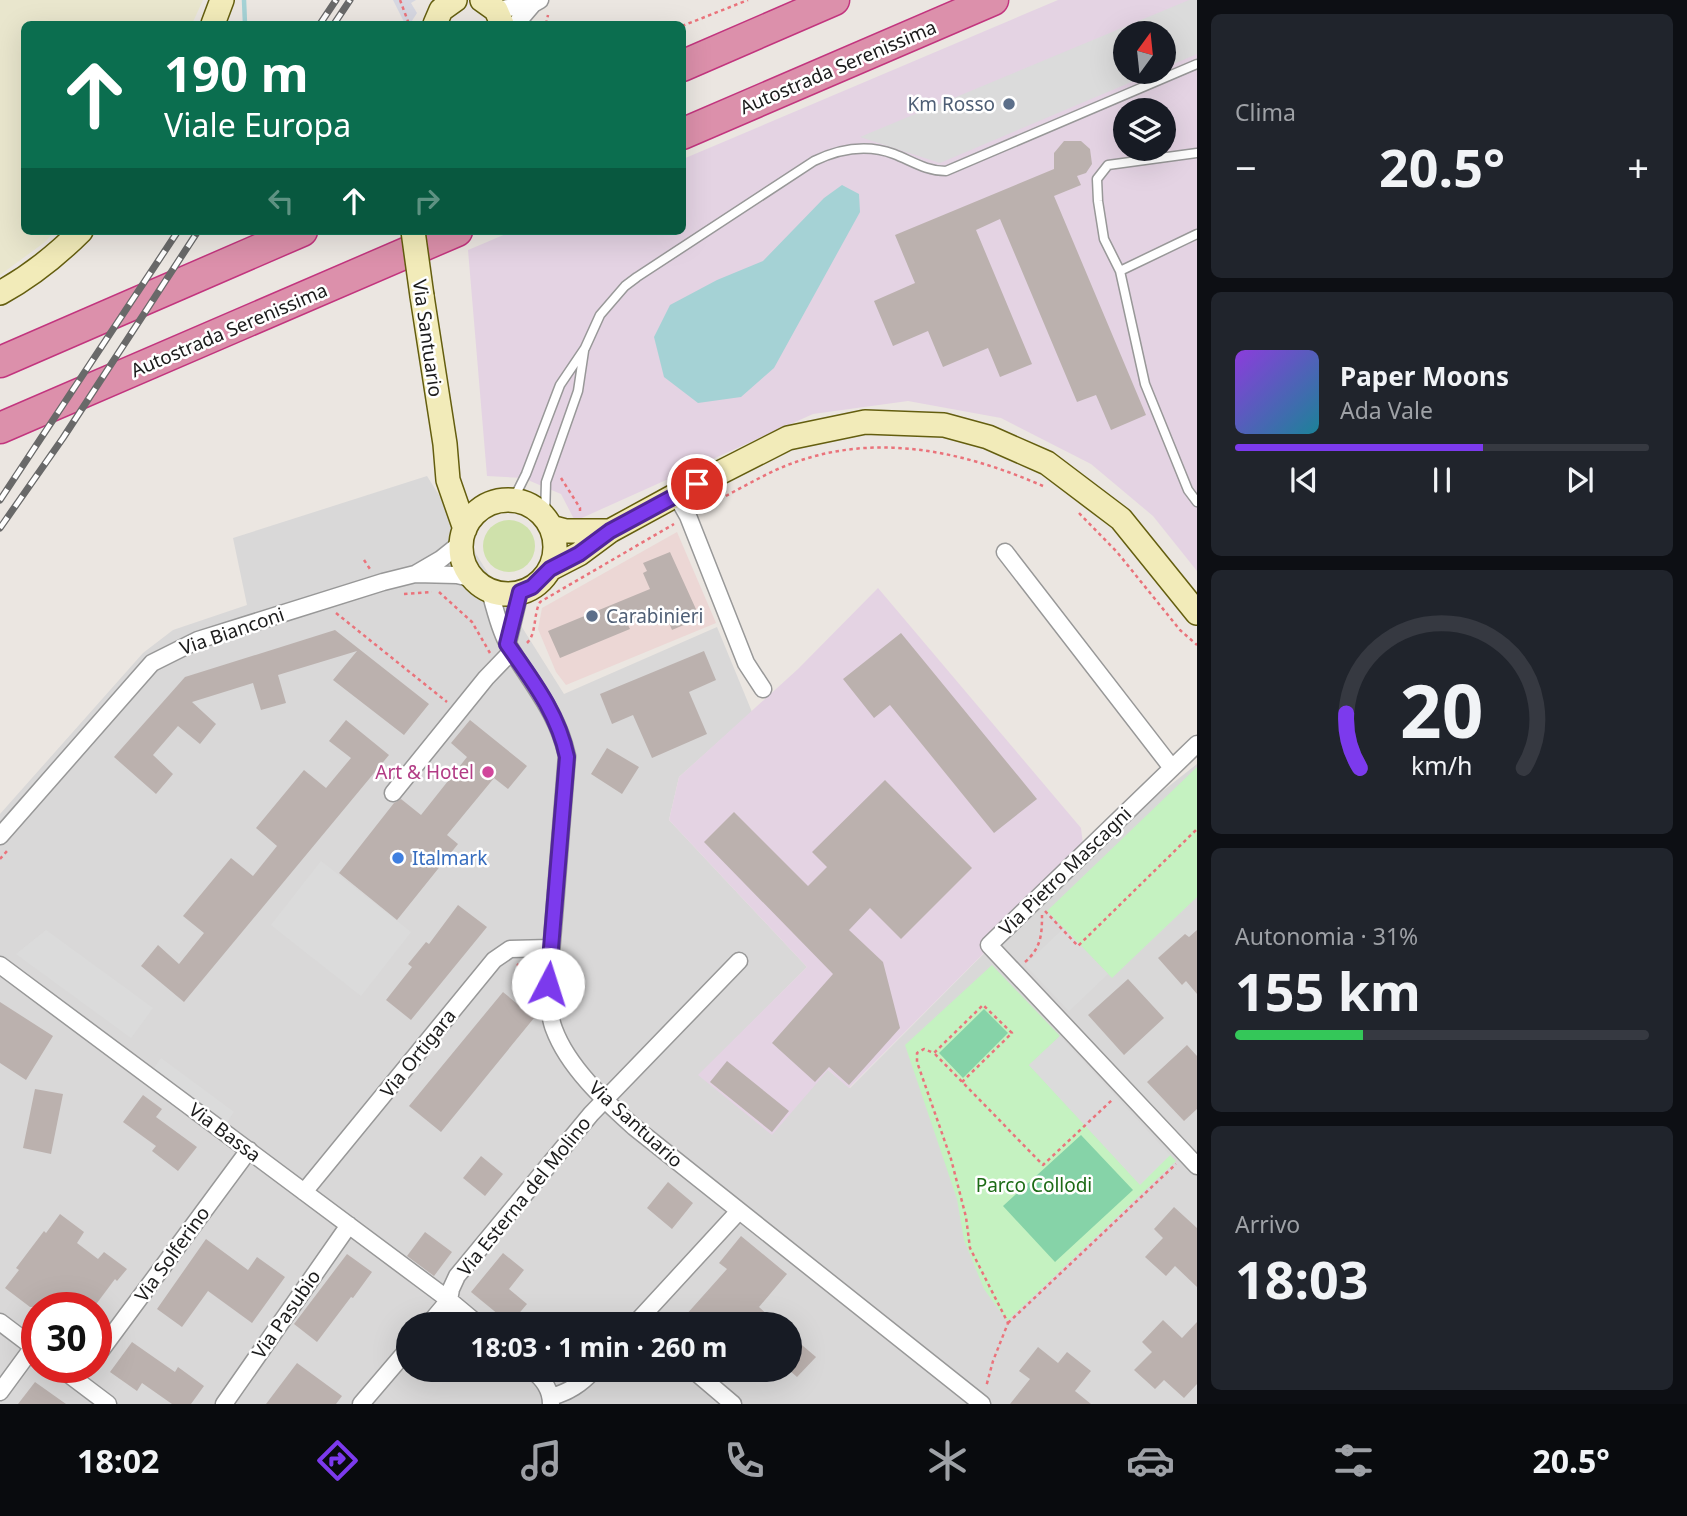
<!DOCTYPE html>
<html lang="it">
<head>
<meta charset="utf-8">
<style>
  body { margin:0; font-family:"Noto Sans",sans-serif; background:#20242c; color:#f1f3f6; height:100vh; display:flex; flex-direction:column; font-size:26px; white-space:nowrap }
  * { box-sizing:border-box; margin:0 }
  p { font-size:23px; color:#9ea1a6 }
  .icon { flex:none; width:38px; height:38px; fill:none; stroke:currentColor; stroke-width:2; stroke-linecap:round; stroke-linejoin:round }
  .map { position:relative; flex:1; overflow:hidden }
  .details { display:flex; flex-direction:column; gap:14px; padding:14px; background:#0d0f14; width:490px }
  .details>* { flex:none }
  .hud { position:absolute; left:21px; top:21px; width:665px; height:214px; border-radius:10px; box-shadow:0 7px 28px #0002; background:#0b6e4f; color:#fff; overflow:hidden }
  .needle { width:46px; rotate:15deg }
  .buttons { position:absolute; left:1113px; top:21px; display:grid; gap:14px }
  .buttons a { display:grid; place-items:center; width:63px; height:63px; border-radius:50%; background:#171b24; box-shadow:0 7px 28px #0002; font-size:35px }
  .speed { position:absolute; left:21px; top:1292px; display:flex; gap:14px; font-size:35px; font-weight:700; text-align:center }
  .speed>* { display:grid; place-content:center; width:91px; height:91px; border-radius:50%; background:#171b24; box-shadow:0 7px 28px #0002; line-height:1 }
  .speed .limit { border:10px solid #d22; background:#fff; color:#111 }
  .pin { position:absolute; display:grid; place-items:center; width:60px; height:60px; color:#fff; margin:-30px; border:4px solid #fff; border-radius:50%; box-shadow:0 2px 7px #0007 }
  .me { position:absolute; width:77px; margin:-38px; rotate:5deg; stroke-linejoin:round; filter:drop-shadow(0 0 5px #0008) }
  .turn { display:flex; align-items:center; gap:24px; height:147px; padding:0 28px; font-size:32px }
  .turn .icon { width:91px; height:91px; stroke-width:2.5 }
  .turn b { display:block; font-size:49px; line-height:60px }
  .lanes { display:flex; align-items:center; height:66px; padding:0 28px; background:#0003; justify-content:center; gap:35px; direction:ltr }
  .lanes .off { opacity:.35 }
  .big { font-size:52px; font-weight:700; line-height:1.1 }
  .details .card { flex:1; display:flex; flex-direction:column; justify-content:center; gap:10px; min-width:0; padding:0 24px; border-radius:10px; background:#20242c }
  .details .dial { align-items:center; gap:0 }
  .dial svg { height:182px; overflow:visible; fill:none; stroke:#363941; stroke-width:7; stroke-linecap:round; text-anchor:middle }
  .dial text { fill:#f1f3f6; stroke:none }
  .song { display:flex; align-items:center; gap:21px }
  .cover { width:84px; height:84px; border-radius:10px; background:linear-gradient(135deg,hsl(270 70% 55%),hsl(190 70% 35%)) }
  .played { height:7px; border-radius:4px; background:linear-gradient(90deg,#7c3aed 60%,#363941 60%) }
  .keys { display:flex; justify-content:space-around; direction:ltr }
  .heat { display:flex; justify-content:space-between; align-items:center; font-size:38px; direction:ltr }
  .charge { height:10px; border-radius:5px; background:linear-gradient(90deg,#34c759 31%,#363941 0) }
  .trip { position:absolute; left:396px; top:1312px; width:406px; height:70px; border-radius:35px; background:#171b24; box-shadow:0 7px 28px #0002; font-weight:700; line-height:70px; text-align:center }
  .tabs { display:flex; height:112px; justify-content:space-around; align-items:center; background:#090b0e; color:#9ea1a6 }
  .tabs .icon { width:49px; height:49px }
  .tabs .on { color:#7c3aed }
  .tabs b { font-size:32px; color:#f1f3f6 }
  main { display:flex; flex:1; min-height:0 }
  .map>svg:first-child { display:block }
</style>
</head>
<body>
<main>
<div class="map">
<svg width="1197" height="1404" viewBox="0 0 1197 1404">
  <rect width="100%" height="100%" fill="#ebe6e1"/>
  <path fill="#d9d8d8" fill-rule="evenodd" d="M427,476l137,218 153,-67 35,85 -73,65 -10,43 138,147 -108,108 129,-5 22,18 234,-235 113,-89v640h-1197v-590l143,-161 30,-23 74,-25 -14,-67zM37,1307h59v60h-59zM408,1325h381v45h-381z"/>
  <path fill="#e4d3e3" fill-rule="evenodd" d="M1058,0h139v571l-44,-55 -62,-52 -90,-46 -93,-17 -95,13 -238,107 -14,-27 -38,-16 -36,-2 -19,-226 45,-19h169l1,-72zM1125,33h39v39h-39zM1125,110h39v39h-39z
    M878,588l203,240 3,25 -235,235 -21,-18 -56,65 -74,-60 109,-108 -138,-147 10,-43 119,-108z"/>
  <path fill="#ecd7d5" d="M677,532l39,91 -150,62 -10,-13 -18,-43 4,-21z"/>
  <path fill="#e9e6cd" d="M0,0h203l-11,24h-168v207h31l-10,11 -45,33z"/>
  <path fill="#cfe1ab" d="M483 546a26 26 0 1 1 52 0a26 26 0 1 1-52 0Z"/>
  <path fill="#c5f2c1" d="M1197,767v130l-85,81 -65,-67z
    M992,965l68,71 -31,29 111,119 30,-29 6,6 -169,160 -23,-32 -20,-49 -7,-41 -52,-154z"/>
  <path fill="#86d3a8" d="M984,1009l24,24 -45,45 -24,-25z
    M1081,1135l52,55 -78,72 -52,-56z"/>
  <path fill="#dbdbdb" d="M1189,0h8v54l-33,14v-35h-39v39h30l-215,91 -80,-26z
    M321,861l90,71 -50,64 -90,-71z
    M1064,928l44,46 -39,37 -44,-46z
    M46,930l107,78 -22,30 -115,-84z
    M1060,1036l110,119 -30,30 -111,-120z
    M161,1058l73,54 -7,10 -73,-54z"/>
  <path fill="#d6d7e1" d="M393,0h23l-5,3 6,10 -7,11h-5z"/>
  <path fill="#a5d2d5" d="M842,185l17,9 1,18 -86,156 -33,29 -43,6 -34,-26 -10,-40 16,-32 47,-25 46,-19 61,-63z"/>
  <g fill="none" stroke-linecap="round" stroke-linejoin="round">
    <path stroke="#a5d2d5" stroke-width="4.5" d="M244,0l1,24"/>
  </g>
  <path fill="#bbb1ae" d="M1064,141h17l9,8 2,15 -6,9 -9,3 4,9 -27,11 92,219 -35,15 -15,-35 -19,7 -77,-183 -24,11 56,134 -32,13 -12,-29 -45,19 -15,-36 -35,15 -19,-45 41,-18 -20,-48 159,-66v-16z
    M670,552l30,66 -28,12 -8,-19 -5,1 -31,13 2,4 -70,29 -12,-27 102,-42 -7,-16 4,-2 -4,-8z
    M335,630l94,74 -25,31 -71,-55 24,-29 -79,24 8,28 -25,7 -8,-27 -61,19 24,22 -16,20 -22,-18 -25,29 20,19 -17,20 -42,-37 71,-80z
    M901,633l136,166 -43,34 -104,-128 -16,13 -31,-39z
    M704,651l12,29 -27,12 18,42 -55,24 -19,-43 -21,9 -12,-30z
    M346,720l43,35 -205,247 -43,-36 17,-21 21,19 25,-31 -21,-17 48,-58 22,18 24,-30 -21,-18 48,-58 22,18 25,-30 -22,-17z
    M470,720l57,46 -19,23 -14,-11 -47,57 11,9 -61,76 -58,-47 55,-70 7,-4 20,16 46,-58 -16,-14z
    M607,748l32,19 -17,27 -31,-20z
    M885,780l87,88 -71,71 -31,-31 -21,22 34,32 17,66 -51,57 -20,-18 -14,15 -43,-39 61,-69 -129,-132 30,-30 74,74 19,-19 -15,-15z
    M458,905l29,22 -76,93 -25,-20 26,-33 -4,-3 18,-22 3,2z
    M1197,930v64l-11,-13 -4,4 -24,-27 27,-24 4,3z
    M1128,979l36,39 -40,37 -36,-40z
    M503,992l31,26 -93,114 -32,-26z
    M0,1002l53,34 -27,44 -26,-17z
    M1187,1045l10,11v53l-13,12 -37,-39z
    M727,1061l62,50 -17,21 -62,-50z
    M35,1089l28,5 -12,60 -28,-6z
    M143,1095l19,14 -6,8 41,30 -19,24 -26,-20 4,-5 -33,-24z
    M481,1156l22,18 -18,22 -22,-18z
    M668,1182l25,21 -21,26 -25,-21z
    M1174,1207l23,21v59l-22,-21 -9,10 -21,-19 18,-19 -9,-9z
    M60,1214l24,18 -7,11 21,16 6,-7 23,17 -10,12 -2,-2 -21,28h-64l-25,-19 14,-18 -3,-2 28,-37 2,2z
    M425,1232l27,20 -18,24 -27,-20z
    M741,1236l46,38 -28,33 20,18h-102l50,-56 -8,-6z
    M206,1239l42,31 9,-13 28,20 -33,46 -44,-32 -26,36 -25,-18z
    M503,1253l21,17 -15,19 18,15 -17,20 -39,-32z
    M347,1254l25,18 -19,26 -2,-1 -34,45 -23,-18z
    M1163,1320l19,18 15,-16v62l-13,14 -20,-18 -9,9 -21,-19 18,-18 -10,-10z
    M789,1334l27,23 -19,20 -8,-7z
    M132,1342l43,30 3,-5 26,19 -13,18h-19l-30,-21 -5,8 -27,-19z
    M1038,1347l20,16 9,-11 24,19 -16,20 16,13h-81l20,-25 -11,-8z
    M297,1363l45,33 -6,8h-70z
    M35,1382l31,22h-48z"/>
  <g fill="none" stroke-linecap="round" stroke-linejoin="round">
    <defs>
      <path id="lane" d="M1197,153l-89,12 -11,14 1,22 6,38 16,32 25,113 43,106 9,12
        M1120,271l77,-37
        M513,500l13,-26 34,-89 25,-37 15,-33 25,-29 12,-9 177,-116c25,-12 53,-17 80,-7 18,7 32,17 52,17l251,-107
        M545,517l1,-35 32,-91 6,-40"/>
      <path id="street" d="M496,10l37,-6 7,-4
        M516,24l17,-20
        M676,495l12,21 58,147 17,26
        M1005,552l167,216
        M417,573l24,-14 20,-16
        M489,589c6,18 10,41 20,57 23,39 48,65 58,110l-19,234c1,13 1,27 6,39 14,38 51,72 80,98l348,277
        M508,642l12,-50
        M1197,744l-208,201 208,221
        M393,793l93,-115 26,-27
        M0,836l152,-173 46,-23 185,-58 32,-8 42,1 17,4
        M0,965l449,335 30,25
        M304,1192l190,-232 16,-11 41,-1
        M449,1300l2,-11 6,-13 134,-162 148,-153
        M0,1322l37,28
        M428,1325l21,-25
        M634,1325l105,-114
        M96,1357l153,-207
        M59,1367l49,37
        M532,1370c11,9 19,19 19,34
        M693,1370l40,34
        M0,1392l33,-45
        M551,1397c18,-5 30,-13 43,-27
        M224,1404l125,-179
        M361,1404l47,-55"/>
      <path id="secondary" d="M482,0l14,10 6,14
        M213,24l9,-24
        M435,24l6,-14 14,-10
        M0,293c31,-17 56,-37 81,-62
        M422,296l23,148 3,36 17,49
        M461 547a47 47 0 1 1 94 0a47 47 0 1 1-94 0Z
        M551,527l15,4h44
        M550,569l29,-15 31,-23 66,-36 112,-57 77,-16 79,3 44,12 59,26 74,56 76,94"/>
      <path id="highway" d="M682,66l152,-66
        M682,134l311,-134
        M0,362l302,-131
        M0,428l457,-197"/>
    </defs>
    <use href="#lane" stroke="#989898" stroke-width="11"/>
    <use href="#street" stroke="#989898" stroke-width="19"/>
    <use href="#secondary" stroke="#645e0f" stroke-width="26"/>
    <use href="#highway" stroke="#c2357e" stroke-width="33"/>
    <path stroke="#ea737b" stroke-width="2.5" stroke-dasharray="3.5 3.5" stroke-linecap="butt" d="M400,0l9,24
      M546,24l2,-9
      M682,26l66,-26
      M561,478l19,30v3
      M701,509c26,-13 51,-28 77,-40 89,-39 180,-20 265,17
      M1079,513l38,39 63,78 17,15
      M364,560l6,9
      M439,592l33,30 18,31
      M404,594l28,-2
      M336,613l111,89
      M527,643c10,-10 6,-28 13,-41l134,-78
      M0,859l7,-8
      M1045,911l33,35 119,-117
      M1025,962c16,-14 17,-27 17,-47
      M517,964l16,13
      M935,1054l108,111 69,-65
      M962,1082l50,-49 -29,-28 -49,48 -10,-4 -7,4v9l34,97 15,58 4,31 38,75 -15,38 -7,26
      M1008,1323l168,-159"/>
    <use href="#lane" stroke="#fff" stroke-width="8"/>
    <use href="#street" stroke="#fff" stroke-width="16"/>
    <use href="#secondary" stroke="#f2ebb9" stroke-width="23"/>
    <use href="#highway" stroke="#dc90ab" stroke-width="30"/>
    <defs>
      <path id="rail" d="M320,24l16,-24
        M334,24l16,-24
        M0,500l178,-269
        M0,528l63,-90 135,-207"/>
    </defs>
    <use href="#rail" stroke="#696969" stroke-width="7"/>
    <use href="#rail" stroke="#fff" stroke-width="4.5" stroke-dasharray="13" stroke-linecap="butt"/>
    <defs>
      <path id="secondary-bridge" d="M413,231l9,65"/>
    </defs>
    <use href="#secondary-bridge" stroke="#645e0f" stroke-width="26" stroke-linecap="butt"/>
    <use href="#secondary-bridge" stroke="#f2ebb9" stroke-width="23"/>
  </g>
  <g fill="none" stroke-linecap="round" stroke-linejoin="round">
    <defs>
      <path id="route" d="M548,984l19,-227c-9,-44 -35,-77 -60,-113l13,-52 12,-5 18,-18 29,-15 31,-23 87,-47"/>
    </defs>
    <use href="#route" stroke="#51269a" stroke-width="18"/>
    <use href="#route" stroke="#7c3aed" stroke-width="12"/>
  </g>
  <g fill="#5c6f8a" stroke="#fff" stroke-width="2.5">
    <circle cx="1009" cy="104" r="7"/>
    <circle cx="592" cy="616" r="7"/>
  </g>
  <circle fill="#d1479c" stroke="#fff" stroke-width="2.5" cx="488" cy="772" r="7"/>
  <circle fill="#3f7fe0" stroke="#fff" stroke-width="2.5" cx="398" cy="858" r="7"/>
  <g text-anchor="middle" stroke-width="5" stroke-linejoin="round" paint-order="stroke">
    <g font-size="19" fill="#1b1b1b" stroke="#fff">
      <text transform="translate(838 67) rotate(-23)" y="7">Autostrada Serenissima</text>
      <text transform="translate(229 330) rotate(-23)" y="7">Autostrada Serenissima</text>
      <text transform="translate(428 338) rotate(82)" y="7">Via Santuario</text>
      <text transform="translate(232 631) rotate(-19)" y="7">Via Bianconi</text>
      <text transform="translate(1065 871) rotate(-44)" y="7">Via Pietro Mascagni</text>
      <text transform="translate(418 1053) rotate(-51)" y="7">Via Ortigara</text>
      <text transform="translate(636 1124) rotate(42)" y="7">Via Santuario</text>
      <text transform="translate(225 1132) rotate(37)" y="7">Via Bassa</text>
      <text transform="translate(524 1196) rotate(-51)" y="7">Via Esterna del Molino</text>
      <text transform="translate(172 1254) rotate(-54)" y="7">Via Solferino</text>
      <text transform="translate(286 1314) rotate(-55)" y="7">Via Pasubio</text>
    </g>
    <g font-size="19" fill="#4e5e75" stroke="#fff" text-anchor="end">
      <text x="995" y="111">Km Rosso</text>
      <text x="606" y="623" text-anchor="start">Carabinieri</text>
    </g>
    <g font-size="19" fill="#b23c85" stroke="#fff" text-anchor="end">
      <text x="474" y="779">Art &amp; Hotel</text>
    </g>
    <g font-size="19" fill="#366cbe" stroke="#fff" text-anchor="start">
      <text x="412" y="865">Italmark</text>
    </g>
    <g font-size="19" fill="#1d6b16" stroke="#fff">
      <text x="1034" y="1192">Parco Collodi</text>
    </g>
  </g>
</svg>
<div class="buttons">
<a><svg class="needle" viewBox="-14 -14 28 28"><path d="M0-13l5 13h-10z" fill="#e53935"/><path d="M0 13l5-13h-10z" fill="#9ea1a6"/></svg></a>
<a><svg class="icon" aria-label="layers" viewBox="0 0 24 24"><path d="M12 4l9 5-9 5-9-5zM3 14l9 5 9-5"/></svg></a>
</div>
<div class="speed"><div class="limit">30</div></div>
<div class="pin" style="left:697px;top:484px;background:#d93025"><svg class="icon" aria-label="arrive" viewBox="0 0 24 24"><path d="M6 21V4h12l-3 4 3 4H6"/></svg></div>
<svg class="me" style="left:548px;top:984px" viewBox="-20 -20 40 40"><circle r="19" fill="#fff"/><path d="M0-13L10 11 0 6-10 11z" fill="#7c3aed"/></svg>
<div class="trip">18:03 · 1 min · 260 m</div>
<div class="hud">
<div class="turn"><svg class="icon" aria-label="ahead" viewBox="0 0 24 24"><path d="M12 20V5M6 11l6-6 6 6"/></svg><div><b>190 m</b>Viale Europa</div></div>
<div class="lanes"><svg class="icon off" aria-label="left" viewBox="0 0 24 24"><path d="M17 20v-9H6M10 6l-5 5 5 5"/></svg><svg class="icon" aria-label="ahead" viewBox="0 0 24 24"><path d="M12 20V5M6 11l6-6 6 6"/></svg><svg class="icon off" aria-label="right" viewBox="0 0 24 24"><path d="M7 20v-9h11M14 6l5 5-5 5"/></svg></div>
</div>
</div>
<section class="details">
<div class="card"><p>Clima</p>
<div class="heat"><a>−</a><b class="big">20.5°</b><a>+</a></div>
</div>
<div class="card">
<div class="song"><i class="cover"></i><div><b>Paper Moons</b><p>Ada Vale</p></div></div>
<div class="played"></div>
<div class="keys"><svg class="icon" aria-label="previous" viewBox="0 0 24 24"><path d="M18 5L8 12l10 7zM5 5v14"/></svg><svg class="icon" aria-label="pause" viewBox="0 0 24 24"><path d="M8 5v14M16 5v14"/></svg><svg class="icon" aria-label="next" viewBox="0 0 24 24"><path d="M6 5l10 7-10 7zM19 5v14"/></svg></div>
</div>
<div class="card dial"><svg viewBox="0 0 100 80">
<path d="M14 69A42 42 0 1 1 86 69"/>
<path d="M14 69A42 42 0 0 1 8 45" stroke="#7c3aed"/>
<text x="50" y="56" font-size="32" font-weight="700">20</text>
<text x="50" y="72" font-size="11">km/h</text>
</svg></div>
<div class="card"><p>Autonomia · 31%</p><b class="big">155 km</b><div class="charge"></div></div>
<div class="card"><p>Arrivo</p><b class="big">18:03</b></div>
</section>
</main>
<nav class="tabs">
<b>18:02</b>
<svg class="icon on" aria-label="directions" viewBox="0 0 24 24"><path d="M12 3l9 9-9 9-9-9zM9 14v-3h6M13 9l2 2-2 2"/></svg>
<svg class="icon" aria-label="music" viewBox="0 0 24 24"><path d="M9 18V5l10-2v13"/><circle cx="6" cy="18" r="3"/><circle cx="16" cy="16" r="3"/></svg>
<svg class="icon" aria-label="phone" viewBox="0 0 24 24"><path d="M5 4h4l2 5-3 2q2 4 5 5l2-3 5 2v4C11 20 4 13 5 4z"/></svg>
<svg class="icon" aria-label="climate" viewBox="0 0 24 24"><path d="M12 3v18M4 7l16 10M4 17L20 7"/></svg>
<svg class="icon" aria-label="car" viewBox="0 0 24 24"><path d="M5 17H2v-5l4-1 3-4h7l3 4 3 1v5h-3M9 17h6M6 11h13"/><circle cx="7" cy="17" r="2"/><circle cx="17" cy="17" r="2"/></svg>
<svg class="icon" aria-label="filters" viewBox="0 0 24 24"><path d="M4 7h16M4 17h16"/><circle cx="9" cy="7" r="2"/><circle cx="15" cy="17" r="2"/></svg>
<b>20.5°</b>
</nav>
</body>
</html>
